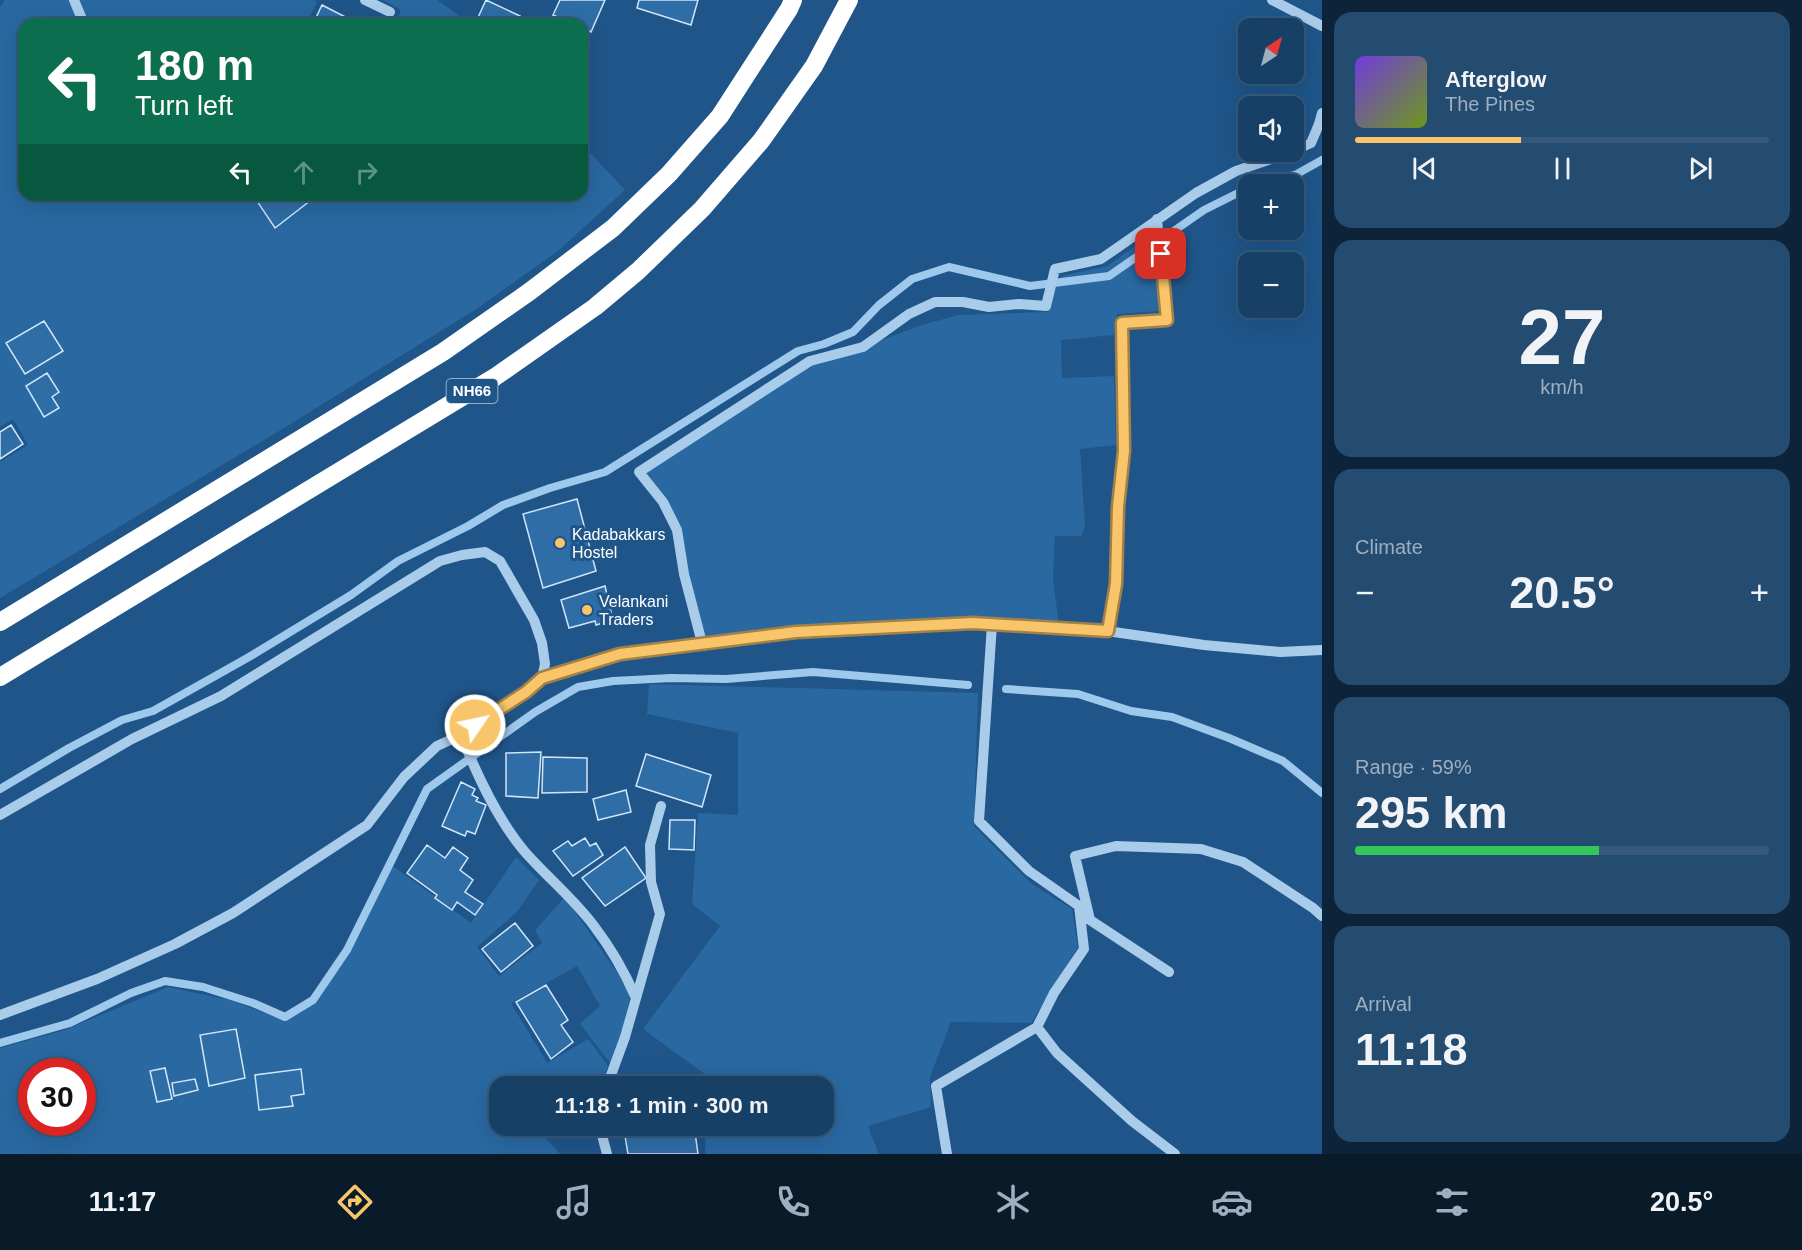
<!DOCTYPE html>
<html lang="en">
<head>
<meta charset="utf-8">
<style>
  body { margin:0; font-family:Helvetica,sans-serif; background:#244b70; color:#f1f3f6; height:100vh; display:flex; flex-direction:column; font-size:22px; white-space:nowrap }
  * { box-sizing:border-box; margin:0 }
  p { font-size:20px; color:#9eafc0 }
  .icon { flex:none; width:33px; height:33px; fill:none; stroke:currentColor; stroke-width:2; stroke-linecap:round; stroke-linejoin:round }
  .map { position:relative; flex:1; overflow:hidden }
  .side { display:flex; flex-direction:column; gap:12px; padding:12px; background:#0d2339; width:480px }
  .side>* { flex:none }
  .hud { position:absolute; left:18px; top:18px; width:570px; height:183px; border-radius:18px; box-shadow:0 6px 24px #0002,0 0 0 2px #36597b; background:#0b6e4f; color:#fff; overflow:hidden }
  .needle { width:39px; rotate:36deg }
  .buttons { position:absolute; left:1238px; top:18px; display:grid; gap:12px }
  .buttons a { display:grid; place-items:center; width:66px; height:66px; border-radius:12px; background:#174067; box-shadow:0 6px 24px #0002,0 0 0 2px #36597b; font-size:30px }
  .speed { position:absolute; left:18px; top:1058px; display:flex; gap:12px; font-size:30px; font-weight:700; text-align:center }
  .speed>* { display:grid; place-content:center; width:78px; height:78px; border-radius:50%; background:#174067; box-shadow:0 6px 24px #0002,0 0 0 2px #36597b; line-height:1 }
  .speed .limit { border:9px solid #d22; background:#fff; color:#111 }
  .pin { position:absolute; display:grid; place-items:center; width:51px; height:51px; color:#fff; margin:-26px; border-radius:12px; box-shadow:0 3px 9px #0006 }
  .me { position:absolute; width:66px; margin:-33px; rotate:56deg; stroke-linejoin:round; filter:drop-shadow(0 0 4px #0008) }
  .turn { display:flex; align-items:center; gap:21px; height:126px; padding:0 18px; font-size:27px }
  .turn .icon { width:78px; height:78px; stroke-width:2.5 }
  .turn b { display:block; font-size:42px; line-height:51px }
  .lanes { display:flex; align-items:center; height:57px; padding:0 18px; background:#0003; justify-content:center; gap:30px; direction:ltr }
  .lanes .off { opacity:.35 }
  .big { font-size:45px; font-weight:600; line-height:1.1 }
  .side .tile { flex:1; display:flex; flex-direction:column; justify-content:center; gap:9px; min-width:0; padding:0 21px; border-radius:18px; background:#244b70 }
  .side .dial { align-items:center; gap:0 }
  .dial b { font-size:78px; line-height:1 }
  .song { display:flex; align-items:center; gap:18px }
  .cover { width:72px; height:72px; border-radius:9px; background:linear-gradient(135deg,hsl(260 70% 55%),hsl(80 70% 35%)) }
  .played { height:6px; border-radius:3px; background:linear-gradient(90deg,#f9c56b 40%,#36597b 40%) }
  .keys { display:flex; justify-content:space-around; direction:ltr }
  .heat { display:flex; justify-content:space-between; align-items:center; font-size:33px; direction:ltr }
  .charge { height:9px; border-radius:4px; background:linear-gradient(90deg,#34c759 59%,#36597b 0) }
  .trip { position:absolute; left:489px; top:1076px; width:345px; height:60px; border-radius:18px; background:#174067; box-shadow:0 6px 24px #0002,0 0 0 2px #36597b; font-weight:600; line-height:60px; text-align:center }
  .tab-bar { display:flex; height:96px; justify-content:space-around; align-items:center; background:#091a29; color:#9eafc0 }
  .tab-bar .icon { width:42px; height:42px }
  .tab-bar .active { color:#f9c56b }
  .tab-bar b { font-size:27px; color:#f1f3f6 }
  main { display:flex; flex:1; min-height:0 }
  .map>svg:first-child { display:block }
</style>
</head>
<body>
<main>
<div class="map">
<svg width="1322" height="1154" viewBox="0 0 1322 1154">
  <rect width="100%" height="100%" fill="#1f5589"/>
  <path fill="#2968a1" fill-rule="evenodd" d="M5,0h309l3,2 -11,22h-282v171h558v-51l43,46 -67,61 -83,59 -196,121 -279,167v-136l28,-17 -15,-26 -13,8v-420z
    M383,0h54l33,23 -75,1 6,-14z
    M1154,233l5,78 -42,3 -3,21 -53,5 1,38 52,-2 2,69 -36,4 5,76 -3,11h-27l-2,42 6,48 -85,-5 -270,20 -26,-111 -37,-57 169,-112 53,-14 59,-22 36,-10 90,-3 6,-27 8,-9 45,-10z
    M649,684l329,9 -4,133 58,58 40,25 6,38 -47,76 -80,-1 -21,55 1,30 -63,19 11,28h-174l1,-29h118v-39h-103l-78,-57 77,-103 -28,-22 6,-91 40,2v-82l-91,-19z
    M516,857l23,23 -22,32 -40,35 22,29 43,-33 -7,-13 30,-33 66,96 -11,48 -9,23 -31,-40 20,-18 -23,-40 -66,37 36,60 41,-24 20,27 -7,20h-101v39h34l26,29h-560v-106l65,-18 103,-43 62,13 54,20 30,-17 29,-42 50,-95 78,57zM32,1071h50v51h-50z"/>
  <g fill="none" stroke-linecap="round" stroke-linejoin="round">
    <path stroke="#9ec8ec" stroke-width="8" d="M1255,184l40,-9 27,-15
      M1006,689l72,5 53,17 41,6 57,21 54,23 39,32
      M0,789l69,-41 53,-28 31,-9 96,-54 102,-62 47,-34 70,-35 35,-21 47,-17 55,-16 193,-121 26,-7 29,-12 26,-27 33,-26 37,-12 81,19 79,-10 95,-66 44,-22
      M0,1043l70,-20 61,-30 34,-12 38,6 50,16 32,14 28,-17 34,-50 80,-161 108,-77 43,-25 35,-6 58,-3 55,1 87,-7 155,13"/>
  </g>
  <path fill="#2f6da6" stroke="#cfe5f8" stroke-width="1.5" d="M486,0l34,16 -3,8h-42z
    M560,0h45l-14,32 -9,-4v-4h-8l-21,-9z
    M639,0h59l-7,25 -54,-17z
    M322,5l37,19h-46z
    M253,195h61l1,2 -40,31z
    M44,321l19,30 -38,23 -19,-31z
    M47,373l12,19 -7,5 7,11 -15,9 -18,-31z
    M11,425l12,19 -23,15v-27z
    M577,499l19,72 -53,17 -20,-74z
    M605,586l8,34 -17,5 -1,-4 -26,7 -8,-28z
    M541,752l-3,46 -32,-2v-43z
    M646,754l65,21 -9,32 -66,-21z
    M543,757l44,1v34l-45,1z
    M461,782l14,7 -3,6 6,3 -2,3 10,4 -11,29 -8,-3 -2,5 -23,-10z
    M626,790l5,22 -33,8 -5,-21z
    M670,820h25l-1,30 -25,-1z
    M585,838l5,8 6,-3 7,12 -30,21 -20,-25 15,-10 4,5z
    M427,845l18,13 8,-11 15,11 -8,12 13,10 -8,12 18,12 -8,11 -18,-13 -5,8 -17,-12 2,-3 -30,-22z
    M625,847l21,31 -41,28 -23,-28z
    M515,923l18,23 -32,26 -19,-23z
    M546,985l22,35 -7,5 12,17 -22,17 -35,-57z
    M236,1029l9,49 -36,8 -9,-51z
    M165,1068l7,31 -15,3 -7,-31z
    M301,1069l3,25 -13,2 2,10 -34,4 -4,-35z
    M195,1079l3,11 -24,6 -2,-13z
    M680,1125h14l4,29h-70l-4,-24z"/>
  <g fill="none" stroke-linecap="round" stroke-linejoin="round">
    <path stroke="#aacceb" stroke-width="10" d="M74,0l10,24
      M365,0l25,12
      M1272,0l50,26
      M1293,151l18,-8 8,-19 3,-11
      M992,624l-13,197 50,50 50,35 5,43 -30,44 -17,34 20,26 75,68 43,33
      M1108,631l8,-47 2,-77 6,-56 -2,-128 45,-3 -10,-101
      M702,643l-18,-69 -7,-44 -14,-28 -24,-30 171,-111 53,-14 46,-33 26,-12h28l26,5 30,-3 27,2 9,-37 46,-10 95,-66 40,-22 56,-19
      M542,678l78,-24 176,-22 177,-9 127,7 104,15 76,7 42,-2
      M461,735c16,40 36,84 64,117 22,25 49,47 69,74 17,22 31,47 42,72
      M0,815l132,-76 89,-43 219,-135 22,-6 23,-3 15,9 34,59 8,23 3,21 -3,14 -16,14 -38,23 -27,20 -24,11 -33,31 -37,48 -134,88 -58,31 -78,35 -97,36
      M1169,972l-79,-52 -15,-64 41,-10 85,3 42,13 70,46 9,8
      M607,1086l18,-49 35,-123 -9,-32 -1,-37 11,-39
      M604,1125l-1,14 4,15
      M947,1154l-11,-68 101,-59"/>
    <path stroke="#fff" stroke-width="18" d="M0,622l443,-270 86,-60 84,-64 56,-54 51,-58 69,-107 4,-9
      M0,677l495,-300 100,-70 43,-36 64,-62 59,-68 53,-75 35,-66"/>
  </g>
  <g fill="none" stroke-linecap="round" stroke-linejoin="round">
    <defs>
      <path id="route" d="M475,725l51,-33 16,-14 78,-24 176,-22 177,-9 135,8 8,-47 2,-77 6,-56 -2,-128 45,-3 -6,-66"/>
    </defs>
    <use href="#route" stroke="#a28046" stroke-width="15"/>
    <use href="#route" stroke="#f9c56b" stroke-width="10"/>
  </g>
  <g fill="#f9c56b" stroke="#1f5589" stroke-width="2">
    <circle cx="560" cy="543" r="6"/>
    <circle cx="587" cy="610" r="6"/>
  </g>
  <g text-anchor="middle" stroke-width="6" stroke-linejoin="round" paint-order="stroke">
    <rect fill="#1f5589" stroke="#bcccdc" stroke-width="1.5" x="446.5" y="379" width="51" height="24" rx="4.5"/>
    <g font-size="15" font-weight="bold" fill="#fff">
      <text x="472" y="396">NH66</text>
    </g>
    <g font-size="16" fill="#fff" stroke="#1f5589" text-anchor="start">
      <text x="572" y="540">Kadabakkars<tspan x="572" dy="18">Hostel</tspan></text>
      <text x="599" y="607">Velankani<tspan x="599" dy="18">Traders</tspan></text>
    </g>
  </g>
</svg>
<div class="buttons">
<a><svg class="needle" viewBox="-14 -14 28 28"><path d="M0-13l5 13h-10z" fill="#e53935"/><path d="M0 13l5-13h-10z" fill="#9eafc0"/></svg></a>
<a><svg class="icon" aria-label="sound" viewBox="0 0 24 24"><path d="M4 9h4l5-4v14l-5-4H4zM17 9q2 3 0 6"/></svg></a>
<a>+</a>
<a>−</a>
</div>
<div class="speed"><div class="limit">30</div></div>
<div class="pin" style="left:1161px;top:254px;background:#d93025"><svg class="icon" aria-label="arrive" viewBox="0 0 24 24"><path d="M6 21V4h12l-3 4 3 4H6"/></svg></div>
<svg class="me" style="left:475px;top:725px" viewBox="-20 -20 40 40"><circle r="17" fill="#f9c56b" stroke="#fff" stroke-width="3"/><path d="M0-11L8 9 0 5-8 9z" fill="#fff"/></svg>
<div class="trip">11:18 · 1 min · 300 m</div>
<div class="hud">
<div class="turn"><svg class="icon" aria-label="left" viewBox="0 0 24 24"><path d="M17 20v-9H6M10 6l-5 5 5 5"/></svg><div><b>180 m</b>Turn left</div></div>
<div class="lanes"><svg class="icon" aria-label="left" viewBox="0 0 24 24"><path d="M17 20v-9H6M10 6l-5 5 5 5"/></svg><svg class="icon off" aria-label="ahead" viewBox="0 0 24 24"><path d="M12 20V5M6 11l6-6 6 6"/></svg><svg class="icon off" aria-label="right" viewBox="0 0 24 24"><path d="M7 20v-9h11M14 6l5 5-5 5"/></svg></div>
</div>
</div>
<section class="side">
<div class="tile">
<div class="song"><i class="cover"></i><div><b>Afterglow</b><p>The Pines</p></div></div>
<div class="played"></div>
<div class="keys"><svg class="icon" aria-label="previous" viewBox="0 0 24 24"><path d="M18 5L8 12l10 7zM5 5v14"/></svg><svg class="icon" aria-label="pause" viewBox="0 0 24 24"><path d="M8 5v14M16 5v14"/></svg><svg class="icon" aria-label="next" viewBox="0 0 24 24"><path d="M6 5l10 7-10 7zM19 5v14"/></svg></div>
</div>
<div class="tile dial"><b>27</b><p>km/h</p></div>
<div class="tile"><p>Climate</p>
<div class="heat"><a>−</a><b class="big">20.5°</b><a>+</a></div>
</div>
<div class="tile"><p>Range · 59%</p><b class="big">295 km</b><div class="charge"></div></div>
<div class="tile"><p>Arrival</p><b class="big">11:18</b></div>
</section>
</main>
<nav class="tab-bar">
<b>11:17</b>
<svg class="icon active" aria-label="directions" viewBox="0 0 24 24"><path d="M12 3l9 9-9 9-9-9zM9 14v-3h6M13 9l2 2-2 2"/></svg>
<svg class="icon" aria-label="music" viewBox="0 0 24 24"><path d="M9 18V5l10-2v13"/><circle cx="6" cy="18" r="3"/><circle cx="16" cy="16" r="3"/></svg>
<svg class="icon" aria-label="phone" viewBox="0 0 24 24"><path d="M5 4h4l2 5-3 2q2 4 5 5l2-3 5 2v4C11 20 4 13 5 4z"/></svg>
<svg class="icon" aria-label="climate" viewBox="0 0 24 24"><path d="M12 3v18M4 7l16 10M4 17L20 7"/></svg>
<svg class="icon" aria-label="car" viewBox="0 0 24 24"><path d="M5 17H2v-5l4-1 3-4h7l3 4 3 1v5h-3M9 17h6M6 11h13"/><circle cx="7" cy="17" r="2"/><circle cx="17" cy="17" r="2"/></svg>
<svg class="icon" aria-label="filters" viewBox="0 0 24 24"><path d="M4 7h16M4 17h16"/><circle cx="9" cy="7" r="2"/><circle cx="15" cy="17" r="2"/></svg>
<b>20.5°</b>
</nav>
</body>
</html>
